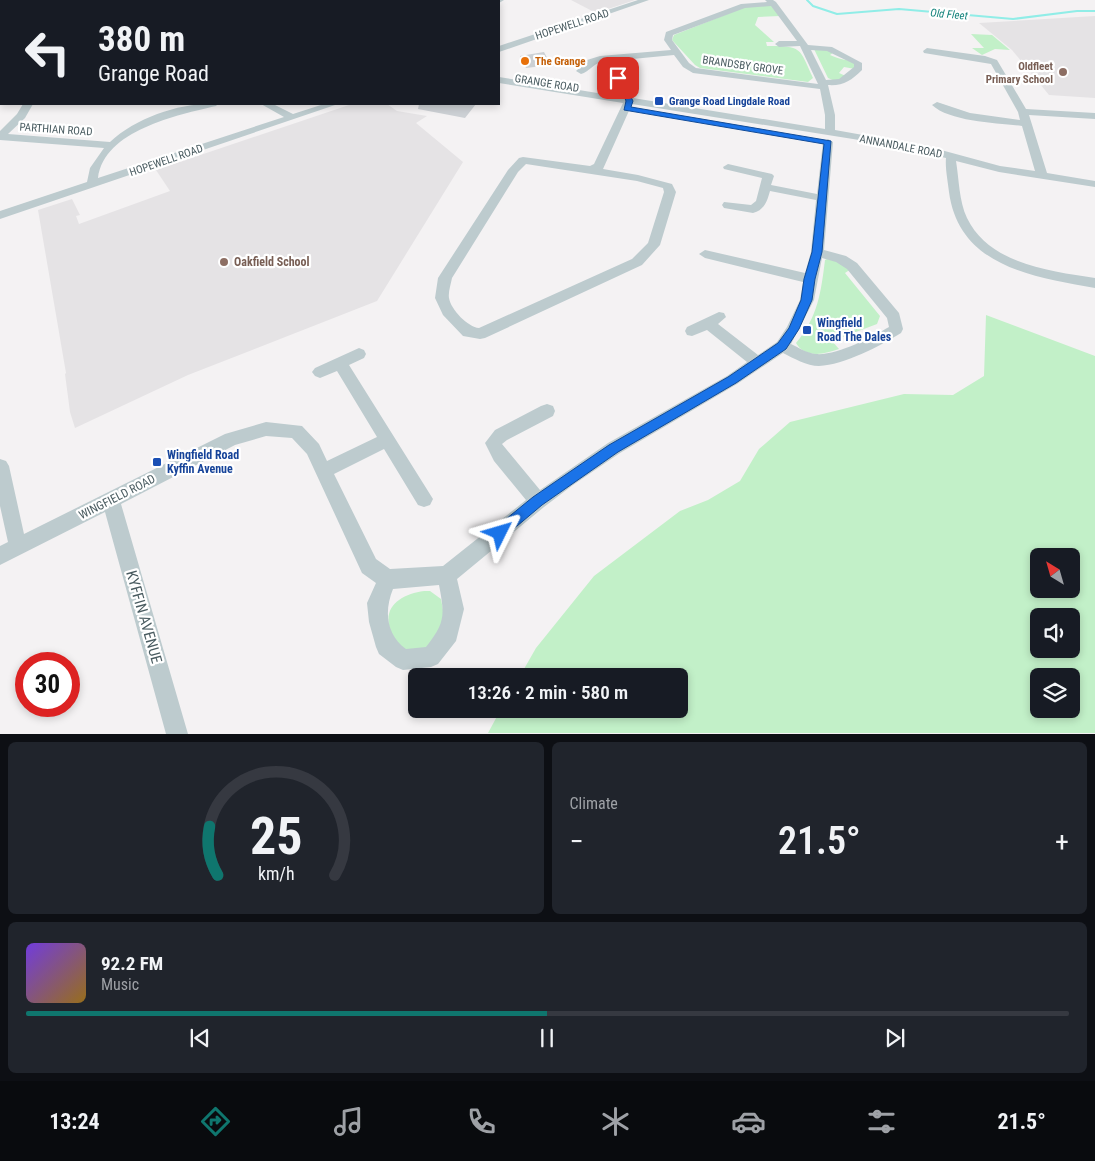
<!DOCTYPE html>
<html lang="en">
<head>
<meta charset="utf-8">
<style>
  body { margin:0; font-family:"Roboto Condensed",sans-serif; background:#20242c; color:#f1f3f6; height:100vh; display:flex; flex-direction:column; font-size:19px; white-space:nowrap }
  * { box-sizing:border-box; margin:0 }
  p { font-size:16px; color:#9ea1a6 }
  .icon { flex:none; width:28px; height:28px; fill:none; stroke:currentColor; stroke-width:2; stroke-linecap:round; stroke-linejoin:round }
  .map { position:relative; height:734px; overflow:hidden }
  .side { display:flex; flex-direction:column; gap:8px; padding:8px; background:#0d0f14; flex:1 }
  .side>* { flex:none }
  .guide { position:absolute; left:0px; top:0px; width:500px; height:105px; box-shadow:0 2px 8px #0003; background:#171b24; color:#f1f3f6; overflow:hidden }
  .needle { width:32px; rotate:323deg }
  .fabs { position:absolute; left:1030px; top:548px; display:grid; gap:10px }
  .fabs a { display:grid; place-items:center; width:50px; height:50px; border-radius:8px; background:#171b24; box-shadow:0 2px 8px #0003; font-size:25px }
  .speed { position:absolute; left:15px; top:652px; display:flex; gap:10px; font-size:25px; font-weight:700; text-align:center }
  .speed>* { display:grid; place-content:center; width:65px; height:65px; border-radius:50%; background:#171b24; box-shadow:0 2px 8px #0003; line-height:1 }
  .speed .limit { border:8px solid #d22; background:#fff; color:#111 }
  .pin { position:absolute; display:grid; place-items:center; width:42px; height:42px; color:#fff; margin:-21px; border-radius:10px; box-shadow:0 2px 8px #0006 }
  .me { position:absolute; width:55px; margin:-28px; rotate:50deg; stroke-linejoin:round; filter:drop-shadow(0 0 4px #0008) }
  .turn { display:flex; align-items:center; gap:18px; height:105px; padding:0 15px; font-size:22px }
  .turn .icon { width:65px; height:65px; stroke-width:2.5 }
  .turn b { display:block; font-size:35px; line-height:42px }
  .big { font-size:38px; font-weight:600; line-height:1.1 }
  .side .tile { flex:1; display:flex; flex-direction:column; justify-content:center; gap:8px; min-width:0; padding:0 18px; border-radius:8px; background:#20242c }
  .side .dial { align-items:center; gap:0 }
  .dial svg { height:130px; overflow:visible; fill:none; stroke:#363941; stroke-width:7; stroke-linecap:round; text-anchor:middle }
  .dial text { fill:#f1f3f6; stroke:none }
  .song { display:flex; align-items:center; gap:15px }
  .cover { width:60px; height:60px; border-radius:8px; background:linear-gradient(135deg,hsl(260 70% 55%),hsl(40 70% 35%)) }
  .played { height:5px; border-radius:2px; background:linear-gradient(90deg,#0f766e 50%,#363941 50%) }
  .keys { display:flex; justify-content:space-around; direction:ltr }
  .heat { display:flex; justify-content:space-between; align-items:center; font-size:28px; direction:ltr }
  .side .tiles { flex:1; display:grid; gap:8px; grid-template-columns:1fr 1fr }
  .tile:last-child { grid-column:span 2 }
  .trip { position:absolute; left:408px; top:668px; width:280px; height:50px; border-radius:8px; background:#171b24; box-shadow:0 2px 8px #0003; font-weight:600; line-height:50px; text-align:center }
  .tabs { display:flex; height:80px; justify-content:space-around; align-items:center; background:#090b0e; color:#9ea1a6 }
  .tabs .icon { width:35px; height:35px }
  .tabs .active { color:#0f766e }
  .tabs b { font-size:22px; color:#f1f3f6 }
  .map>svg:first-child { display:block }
</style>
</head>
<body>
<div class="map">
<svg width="1095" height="734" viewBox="0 0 1095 734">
  <rect width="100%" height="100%" fill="#f4f2f3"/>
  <path fill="#e5e3e5" d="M571,0h64l-39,13z
    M1095,16v82l-46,-3 -37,-45 -33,-27z
    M352,104h35l10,7 30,5 -11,7 47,39 -86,139 -189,74 -113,53 -5,-16 -5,-38 1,-1 -28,-163 34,-11 8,16 -4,1 3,8 91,-33 -14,-21z"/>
  <path fill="#c2f0c8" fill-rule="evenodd" d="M771,5l9,11 -22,1 -3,8 19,17h-8l1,4c35,0 32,1 46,32l-5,4 -108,-14 -5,-3 -23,-25 2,-5 71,-28z
    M971,34l21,1 18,15 -15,-1 -13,6 -10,-7h12z
    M816,48l18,4 -4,3c10,5 17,4 25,8v6l-11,-2 -5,6 9,4 -13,4 -7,-3 -14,-29z
    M827,259l14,3 10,7 -6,4 35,43 -3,8 -45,17 7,8c-14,5 -34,10 -43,-6 22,-26 25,-51 29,-83z
    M986,315l109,41v377h-607l13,-24h178v-33h-159l16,-28 58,-72 86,-65 28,-11 32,-19 19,-32 31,-27 114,-28 49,1 31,-19zM1039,556h32v33h-32zM1039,616h32v33h-32zM1039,676h32v33h-32z
    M424,591h6l11,8 4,22 -10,25 -29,9c-5,-7 -11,-15 -15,-23 -10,-26 11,-38 33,-41z"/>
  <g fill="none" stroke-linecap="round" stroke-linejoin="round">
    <path stroke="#90ede7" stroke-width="2" d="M807,0l6,6 24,8 62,-5 114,10 64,-8h18"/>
  </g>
  <path fill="#ccd0d4" d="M544,52l7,13 -25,3 -6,-12z
    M419,104h57l-11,14 -47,-9z"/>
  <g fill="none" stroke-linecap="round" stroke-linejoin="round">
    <path fill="#bdcbce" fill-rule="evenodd" d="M79,0h8l1,1h-8z
      M402,0h9l1,1h-9z
      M496,0h8l-5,3z
      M638,0h11l-150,52v-6z
      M765,0h8l3,2 32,43 24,2 30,16v7c-11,11 -19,16 -34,15l7,30v15l95,17 70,19 35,5 -13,-45c-24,-3 -72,-4 -90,-21l5,-3 33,11 50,7 -2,-8 -27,-48 -67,-11 -1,-2 4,-3 58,8 12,4 29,49 69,4v6l-66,-4 18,58 48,8v6l-96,-15 -43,-11c3,18 3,40 11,57 22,46 83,53 128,60v10c-61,-11 -136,-21 -146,-96 -1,-10 -4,-24 -3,-34l-68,-15 -246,-39 -29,65 35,6 34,9 4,8 -16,53 -18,20 -157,73 -5,1 -17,-3 -20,-21 -8,-17 3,-20 70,-108 11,-12 4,-1 67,9 4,-2 29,-61 -124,-20v-6l123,20 -9,-20 5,-3 5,3 10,21 192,31v-14l-5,-26 -127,-16 -10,-6 -9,-12 -73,7c-8,2 -12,10 -20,12l-5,-3 11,-11 13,-4 71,-6 -7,-10 2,-8 75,-28 26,-2zM771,6l26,35h-18l-4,3 4,3 21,-1 18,38 -122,-16 -7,-5 -17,-23 1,-5 72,-27zM811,50l16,1 27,13v3l-15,12 -13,1zM526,164l111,17 26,7 1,4 -16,51 -16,16 -153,69c-11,-1 -28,-18 -30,-30 -1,-6 2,-14 3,-20l66,-106z
      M0,41l1,1v7l-1,-1z
      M23,104h10l-8,14 -17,16 102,8c27,-25 72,-40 108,-38l-2,2c-38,9 -112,24 -118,72l186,-61 -23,-13h12l20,10 31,-10h14l-338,115v-8l87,-29 3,-14 14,-20 -104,-8v-9l17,-17z
      M828,139l5,3 -9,108 22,6 11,7 42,50 4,16 -2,4c-21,13 -57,32 -82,33 -12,0 -26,-8 -36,-13l-46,31 -117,69 -47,32 -29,22 -87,72 7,30 -8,32 -18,23 -7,3 -28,3 -7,-3 -17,-13 -3,-7 -7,-25 -2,-19 9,-20 -14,-10 -55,-119 -15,-16 -26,-2 -31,9 -114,59 67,230h-22l-61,-222 -105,53v-19l8,-4 -8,-36v-47l6,2 3,5 15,68 201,-100 41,-12 36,4 17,18 8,17 50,-24 -40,-66 -17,7 -5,-2 -3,-4 3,-4 44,-20 5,2 2,4 -2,4 -15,7 84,134 -3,6 -6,2 -6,-2 -34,-56 -50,25 42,85 14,10 53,-3 83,-66 -32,-39 -9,-18 10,-13 46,-24 6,-2 6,2 2,5 -2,5 -46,24 -5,4 38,46 68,-47 119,-67 20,-14 -40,-32 -15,6 -5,-1 -2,-4 2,-4 32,-15 5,1 2,4 -8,7 40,31 19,-13 10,-15 13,-27 3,-18 -98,-24 -6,-4 6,-4 100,23 6,-21 5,-52 -46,-9c-3,11 -6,19 -17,22l-29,-5 -2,-3 2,-3 27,3 5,-4 6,-23 -38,-9 -1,-2 5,-3 44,10 2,2 -3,9 46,9 6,-52zM822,258l14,4 11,7 40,49 2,9c-17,10 -53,29 -73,27 -9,-1 -17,-6 -25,-10l23,-44zM439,585c6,31 6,38 -13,62l-20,2c-20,-15 -22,-38 -13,-60z"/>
  </g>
  <path fill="#1a73e8" stroke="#114b97" d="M616,76l5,2 12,23 -2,6 200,34 -9,111 -7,27 -3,21 -13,29 -13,20 -50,34 -118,69 -76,53 -38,32 -4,2 -5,-2 -2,-4 2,-5 38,-31 76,-52 119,-68 50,-34 11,-15 12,-28 3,-21 8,-27 12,-108 -200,-34 2,-9z"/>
  <circle fill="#e8710a" stroke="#fff" stroke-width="2" cx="525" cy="61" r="5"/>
  <g fill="#8d6e63" stroke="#fff" stroke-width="2">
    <circle cx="1063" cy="72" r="5"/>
    <circle cx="224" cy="262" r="5"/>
  </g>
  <g fill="#1a4fb4" stroke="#fff" stroke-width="2">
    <rect x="654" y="96" width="10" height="10" rx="2.5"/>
    <rect x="802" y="325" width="10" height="10" rx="2.5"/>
    <rect x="152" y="457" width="10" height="10" rx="2.5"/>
  </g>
  <g text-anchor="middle" stroke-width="4.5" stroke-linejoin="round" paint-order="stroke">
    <g font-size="11" font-style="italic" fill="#0e8079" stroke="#fff">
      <text transform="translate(949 14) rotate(5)" y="4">Old Fleet</text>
    </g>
    <g font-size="11" fill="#495b60" stroke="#fff">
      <text transform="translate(572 24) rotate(-18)" y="4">HOPEWELL ROAD</text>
      <text transform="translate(743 65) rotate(8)" y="4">BRANDSBY GROVE</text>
      <text transform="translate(547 83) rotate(9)" y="4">GRANGE ROAD</text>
      <text transform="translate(56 129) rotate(4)" y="4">PARTHIAN ROAD</text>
      <text transform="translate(901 146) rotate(11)" y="4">ANNANDALE ROAD</text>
      <text transform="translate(166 160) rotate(-19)" y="4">HOPEWELL ROAD</text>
    </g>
    <g font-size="11" font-weight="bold" fill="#c56008" stroke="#fff" text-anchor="start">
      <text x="535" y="65">The Grange</text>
    </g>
    <g font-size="11" font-weight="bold" fill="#785e54" stroke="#fff" text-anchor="end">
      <text x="1053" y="70">Oldfleet<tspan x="1053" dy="13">Primary School</tspan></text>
    </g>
    <g font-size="11" font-weight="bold" fill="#164399" stroke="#fff" text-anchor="start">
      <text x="669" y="105">Grange Road Lingdale Road</text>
    </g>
    <g font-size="12" font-weight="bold" fill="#785e54" stroke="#fff" text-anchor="start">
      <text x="234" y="266">Oakfield School</text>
    </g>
    <g font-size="12" font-weight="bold" fill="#164399" stroke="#fff" text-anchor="start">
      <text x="817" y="327">Wingfield<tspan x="817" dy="14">Road The Dales</tspan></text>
      <text x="167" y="459">Wingfield Road<tspan x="167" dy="14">Kyffin Avenue</tspan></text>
    </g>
    <g font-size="12" fill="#495b60" stroke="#fff">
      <text transform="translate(117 497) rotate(-27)" y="4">WINGFIELD ROAD</text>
    </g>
    <g font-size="15" fill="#495b60" stroke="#fff">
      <text transform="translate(144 617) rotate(74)" y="5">KYFFIN AVENUE</text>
    </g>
  </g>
</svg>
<div class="fabs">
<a><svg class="needle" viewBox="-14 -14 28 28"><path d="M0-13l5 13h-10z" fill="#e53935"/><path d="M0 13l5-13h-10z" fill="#9ea1a6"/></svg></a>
<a><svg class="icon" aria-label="sound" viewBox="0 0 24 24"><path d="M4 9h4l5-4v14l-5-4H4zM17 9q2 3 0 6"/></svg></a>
<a><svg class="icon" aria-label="layers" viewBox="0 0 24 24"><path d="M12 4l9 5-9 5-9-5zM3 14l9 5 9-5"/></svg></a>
</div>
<div class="speed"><div class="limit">30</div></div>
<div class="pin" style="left:618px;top:78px;background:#d93025"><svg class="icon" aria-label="arrive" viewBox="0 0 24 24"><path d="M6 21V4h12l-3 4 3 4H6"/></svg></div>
<svg class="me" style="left:500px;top:533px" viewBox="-20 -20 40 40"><path d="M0-17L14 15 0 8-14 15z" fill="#1a73e8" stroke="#fff" stroke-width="4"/></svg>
<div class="trip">13:26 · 2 min · 580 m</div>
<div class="guide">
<div class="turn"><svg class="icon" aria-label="left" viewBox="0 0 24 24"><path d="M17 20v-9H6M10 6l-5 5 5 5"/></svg><div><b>380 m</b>Grange Road</div></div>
</div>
</div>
<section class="side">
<div class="tiles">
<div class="tile dial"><svg viewBox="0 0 100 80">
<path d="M14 69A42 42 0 1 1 86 69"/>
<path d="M14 69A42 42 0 0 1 9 39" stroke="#0f766e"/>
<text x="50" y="56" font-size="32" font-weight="700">25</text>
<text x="50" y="72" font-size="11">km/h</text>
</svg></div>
<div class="tile"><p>Climate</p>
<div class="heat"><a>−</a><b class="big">21.5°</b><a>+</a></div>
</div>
<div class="tile">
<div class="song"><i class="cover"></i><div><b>92.2 FM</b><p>Music</p></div></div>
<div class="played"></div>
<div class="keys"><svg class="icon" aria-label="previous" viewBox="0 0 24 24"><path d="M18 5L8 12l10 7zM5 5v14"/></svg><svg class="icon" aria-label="pause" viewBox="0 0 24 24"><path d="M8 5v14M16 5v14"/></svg><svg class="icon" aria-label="next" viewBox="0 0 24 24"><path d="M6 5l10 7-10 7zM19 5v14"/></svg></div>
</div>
</div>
</section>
<nav class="tabs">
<b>13:24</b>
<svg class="icon active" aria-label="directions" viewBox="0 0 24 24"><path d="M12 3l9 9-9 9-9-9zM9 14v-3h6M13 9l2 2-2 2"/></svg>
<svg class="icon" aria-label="music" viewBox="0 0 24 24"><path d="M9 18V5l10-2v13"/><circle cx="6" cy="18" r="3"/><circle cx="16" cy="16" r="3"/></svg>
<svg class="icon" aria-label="phone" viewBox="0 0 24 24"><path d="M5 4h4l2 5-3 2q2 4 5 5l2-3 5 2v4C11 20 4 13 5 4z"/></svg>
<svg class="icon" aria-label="climate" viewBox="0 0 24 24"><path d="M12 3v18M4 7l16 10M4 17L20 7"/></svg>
<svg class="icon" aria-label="car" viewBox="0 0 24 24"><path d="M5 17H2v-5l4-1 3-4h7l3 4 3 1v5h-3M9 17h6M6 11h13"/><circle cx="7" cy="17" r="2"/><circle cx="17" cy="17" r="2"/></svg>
<svg class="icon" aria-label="filters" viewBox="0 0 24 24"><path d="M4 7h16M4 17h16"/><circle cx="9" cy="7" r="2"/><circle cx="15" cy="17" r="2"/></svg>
<b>21.5°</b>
</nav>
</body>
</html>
